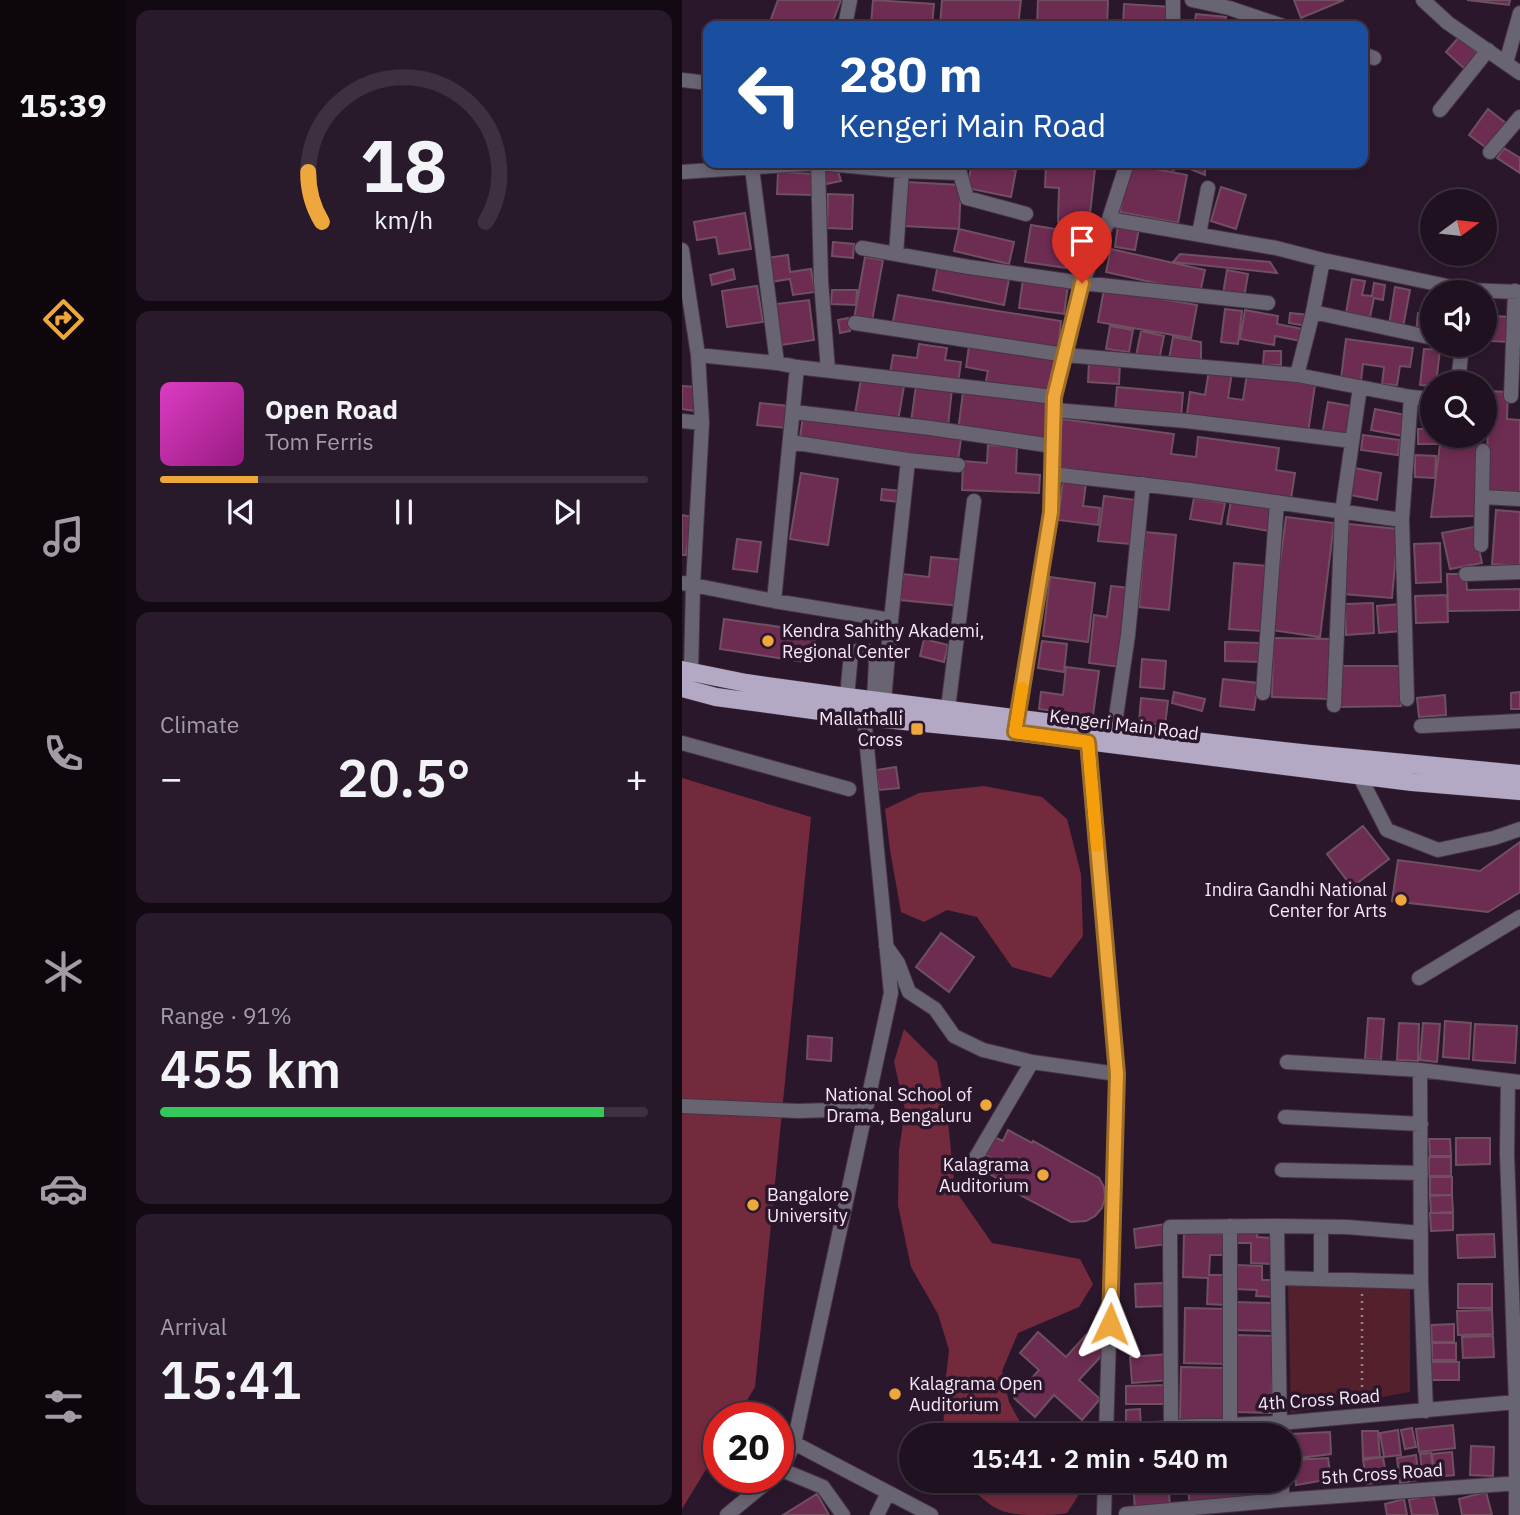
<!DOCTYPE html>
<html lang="en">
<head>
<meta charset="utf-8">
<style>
  body { margin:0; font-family:"IBM Plex Sans",sans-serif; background:#281a2a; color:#f1f3f6; height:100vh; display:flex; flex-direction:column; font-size:26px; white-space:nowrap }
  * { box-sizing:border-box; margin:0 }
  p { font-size:23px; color:#a29da5 }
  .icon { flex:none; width:38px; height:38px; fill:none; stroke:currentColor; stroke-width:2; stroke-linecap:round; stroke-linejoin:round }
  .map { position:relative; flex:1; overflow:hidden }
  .panel { display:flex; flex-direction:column; gap:10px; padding:10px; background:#120912; width:556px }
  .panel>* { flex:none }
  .hud { position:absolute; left:21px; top:21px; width:665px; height:147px; border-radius:14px; box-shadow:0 4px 10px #0003,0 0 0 2px #3d313f; background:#1a4fa0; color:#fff; overflow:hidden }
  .needle { width:46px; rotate:75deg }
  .tools { position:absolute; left:738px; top:189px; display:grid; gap:14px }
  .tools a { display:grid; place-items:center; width:77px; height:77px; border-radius:50%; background:#201121; box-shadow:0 4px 10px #0003,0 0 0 2px #3d313f; font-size:35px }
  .speed { position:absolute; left:21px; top:1402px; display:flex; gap:14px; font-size:35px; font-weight:700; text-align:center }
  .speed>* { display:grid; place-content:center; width:91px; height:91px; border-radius:50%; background:#201121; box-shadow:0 4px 10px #0003,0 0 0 2px #3d313f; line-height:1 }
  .speed .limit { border:10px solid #d22; background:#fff; color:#111 }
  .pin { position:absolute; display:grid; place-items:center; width:60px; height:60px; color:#fff; margin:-72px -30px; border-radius:50% 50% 50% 0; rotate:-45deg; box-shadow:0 0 7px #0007 }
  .pin .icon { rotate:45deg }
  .me { position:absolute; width:77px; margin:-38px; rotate:2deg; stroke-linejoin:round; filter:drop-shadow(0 0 5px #0008) }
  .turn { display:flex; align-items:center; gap:24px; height:147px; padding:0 21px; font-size:32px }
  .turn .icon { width:91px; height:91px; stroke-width:2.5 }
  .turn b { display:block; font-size:49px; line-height:60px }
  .big { font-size:52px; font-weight:600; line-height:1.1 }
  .panel .card { flex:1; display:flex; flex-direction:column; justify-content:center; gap:10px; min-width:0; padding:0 24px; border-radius:14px; background:#281a2a }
  .panel .dial { align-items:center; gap:0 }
  .dial svg { height:182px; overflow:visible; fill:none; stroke:#3d313f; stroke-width:7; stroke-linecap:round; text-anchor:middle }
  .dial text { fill:#f1f3f6; stroke:none }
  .song { display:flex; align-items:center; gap:21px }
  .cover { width:84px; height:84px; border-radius:10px; background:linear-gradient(135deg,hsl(310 70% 55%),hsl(310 70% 35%)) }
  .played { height:7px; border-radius:4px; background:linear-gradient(90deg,#eea73c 20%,#3d313f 20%) }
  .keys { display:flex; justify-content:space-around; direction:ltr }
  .heat { display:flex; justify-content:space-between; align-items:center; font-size:38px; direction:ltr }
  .charge { height:10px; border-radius:5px; background:linear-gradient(90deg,#34c759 91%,#3d313f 0) }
  .trip { position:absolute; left:217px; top:1423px; width:402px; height:70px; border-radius:35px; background:#201121; box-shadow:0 4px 10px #0003,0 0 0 2px #3d313f; font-weight:600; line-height:70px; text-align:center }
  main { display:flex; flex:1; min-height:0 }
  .menu { display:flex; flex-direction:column; width:126px; justify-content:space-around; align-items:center; background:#0d070d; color:#a29da5 }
  .menu .icon { width:49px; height:49px }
  .menu .on { color:#eea73c }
  .menu b { font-size:32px; color:#f1f3f6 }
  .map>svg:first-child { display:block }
</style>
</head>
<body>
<main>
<nav class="menu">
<b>15:39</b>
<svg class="icon on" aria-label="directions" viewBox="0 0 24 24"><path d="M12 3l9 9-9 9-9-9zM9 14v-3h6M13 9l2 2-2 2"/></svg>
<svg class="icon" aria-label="music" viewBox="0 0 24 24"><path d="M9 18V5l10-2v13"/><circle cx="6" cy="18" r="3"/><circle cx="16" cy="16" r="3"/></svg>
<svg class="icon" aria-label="phone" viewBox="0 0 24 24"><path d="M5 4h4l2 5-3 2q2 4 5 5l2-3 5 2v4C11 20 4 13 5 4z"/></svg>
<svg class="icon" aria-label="climate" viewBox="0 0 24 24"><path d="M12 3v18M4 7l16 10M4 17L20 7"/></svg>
<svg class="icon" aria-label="car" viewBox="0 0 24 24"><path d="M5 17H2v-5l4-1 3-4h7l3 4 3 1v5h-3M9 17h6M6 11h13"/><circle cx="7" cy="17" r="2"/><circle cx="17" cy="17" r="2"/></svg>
<svg class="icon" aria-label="filters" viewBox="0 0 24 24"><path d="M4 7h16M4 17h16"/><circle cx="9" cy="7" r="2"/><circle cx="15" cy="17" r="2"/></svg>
</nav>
<section class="panel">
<div class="card dial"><svg viewBox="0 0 100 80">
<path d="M14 69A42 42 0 1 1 86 69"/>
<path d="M14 69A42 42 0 0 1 8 47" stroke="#eea73c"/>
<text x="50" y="56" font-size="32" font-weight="700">18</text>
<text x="50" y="72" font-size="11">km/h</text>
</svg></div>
<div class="card">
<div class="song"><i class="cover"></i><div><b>Open Road</b><p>Tom Ferris</p></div></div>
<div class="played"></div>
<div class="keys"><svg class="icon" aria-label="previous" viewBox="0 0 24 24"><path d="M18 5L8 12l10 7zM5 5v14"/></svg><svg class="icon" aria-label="pause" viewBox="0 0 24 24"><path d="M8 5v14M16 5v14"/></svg><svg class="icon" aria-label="next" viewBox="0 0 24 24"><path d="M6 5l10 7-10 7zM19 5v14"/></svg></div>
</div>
<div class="card"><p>Climate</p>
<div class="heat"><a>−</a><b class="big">20.5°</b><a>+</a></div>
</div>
<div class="card"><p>Range · 91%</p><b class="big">455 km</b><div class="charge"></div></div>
<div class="card"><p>Arrival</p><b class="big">15:41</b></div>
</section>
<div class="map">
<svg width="838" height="1515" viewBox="0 0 838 1515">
  <rect width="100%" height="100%" fill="#2b172c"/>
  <path fill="#54202c" d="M606,1286l122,1v105l-119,21z"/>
  <path fill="#732a3c" d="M0,778l129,39 -56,570 -18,30 -18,1v30l-37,61z
    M302,786l58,11 25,22 14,55 2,62 -32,42 -39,-11 -35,-50 -30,-7 -23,12 -23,-10 -11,-62 -5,-41 34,-16z
    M222,1029l33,33 11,60 7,68 37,53 88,16 13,25 -14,23 -61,26 -16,38 7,31 12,22 25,11h-103l2,-50 4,-35 -11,-36 -27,-47 -13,-62 1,-55 6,-40 -11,-48z
    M282,1481h124l-21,32c-11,2 -21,2 -33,2 -37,0 -44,-9 -70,-34z"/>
  <path fill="#6d2c52" stroke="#705060" stroke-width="2" d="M96,0h63l-10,26h-39l-21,-7z
    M191,0l61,4 -2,22h-61z
    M260,0h79l-3,26h-78z
    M356,0h70l-1,26h-70z
    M612,0h50l-43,18z
    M785,0h43l-1,5z
    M442,4l47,3 -1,19h-47z
    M514,14l30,3 -1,9h-31z
    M777,37l21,18 -14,15 -20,-18z
    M806,109l19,15 -19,25 -19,-14z
    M822,148l16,10v15l-23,-15z
    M290,163l44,7 -5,27 -44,-9z
    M364,163h42h-10v5l17,1 -6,54 -31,-1 1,-34 -14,-1z
    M463,163h31l-2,7z
    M499,163h24v12l-25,-10z
    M447,164l58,11 -9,48 -58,-11z
    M155,168l4,13 -15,3 -4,-12z
    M96,172l35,2v21l-36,-1z
    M224,182l55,3 -2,44 -55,-3z
    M539,187l25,8 -10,34 -25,-8z
    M146,194l25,1 -1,34 -25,-1z
    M63,213l6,36 -32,5 -3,-17 -19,3 -3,-18z
    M349,225l55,9 -5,36 -56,-8z
    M436,225l21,3 -4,22 -20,-3z
    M277,229l55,13 -5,22 -55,-13z
    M151,242l21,2 -1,14 -21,-2z
    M429,249l94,21 -5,23 -94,-21z
    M498,254l90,8 7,11 -104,-11z
    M106,255l2,17 21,-3 4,23 -22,3 -3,-16 -20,3 -4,-24z
    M183,257l18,3 -11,61 -18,-2z
    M256,264l71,15 -5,26 -71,-15z
    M51,269l2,10 -23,6 -2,-10z
    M545,270l21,4 -4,24 -21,-4z
    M341,279l45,6 -4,29 -45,-6z
    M670,279l13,2 -3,14 10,1 2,-13 11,2 -2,15 -9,-2 -4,19 -24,-4z
    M75,286l6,36 -36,5 -5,-36z
    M713,287l15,3 -7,37 -14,-2z
    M422,289l93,16 -6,33 -93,-16z
    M150,290h25l-1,15 -25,-1z
    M216,295l163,26 -3,29 -166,-23z
    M127,300l5,40 -33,5 -5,-41z
    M543,309l17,2 -4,33 -17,-2z
    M563,310l33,6 -1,8 26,5 -2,12 -26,-5 -1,9 -34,-6z
    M608,313l20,2 -2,11 -19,-3z
    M736,313l13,1 -3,21 -12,-1z
    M809,316l21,1v25l-22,-1z
    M166,318l2,13 -10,2 -2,-13z
    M428,326l23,4 -4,22 -23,-3z
    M459,331l23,5 -5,24 -23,-4z
    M491,337l28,5v19l-32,-2z
    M664,339l67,9 -3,19 -10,-1 -3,19 -15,-1 2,-17 -21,-3 -2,17 -20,-3z
    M237,344l28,4 -2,12 16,2 -3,21 -68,-10 3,-18 24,3z
    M287,346l87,13 -5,36 -66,-9 3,-15 -22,-4z
    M742,349l16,1 -4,33h-3v3l-13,-1z
    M582,351h17v14h-18z
    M407,361l31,2 -1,21 -31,-2z
    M527,370l23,2 -4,26 15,2 4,-26 68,11 -7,48 -121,-19 3,-22 15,3z
    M179,379l43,7 -6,35 -43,-7z
    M234,385l36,4 -4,37 -37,-4z
    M0,386l15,1 -2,24 -13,-2z
    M435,387l66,6 -2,25 -66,-6z
    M807,391l19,1 -1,27 13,1v72l-34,-1z
    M281,392l87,10 -5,40 -87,-11z
    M646,402l24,4 -5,33 -25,-4z
    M78,403l29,3 -3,22 -29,-3z
    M693,409l31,6 -3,21 -32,-6z
    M121,416l158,23 -3,21 -158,-23z
    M380,419l112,15 -3,20 25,3 2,-20 81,11 -3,22 19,3 -4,26 -235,-32z
    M736,429h15v7h46l-4,80 -44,1 9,-73h-22z
    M681,435l37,5 -2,15 -37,-5z
    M306,445l29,2 -1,26 24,2 -1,18 -77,-3 1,-29 24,2z
    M733,455l21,1 -1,22 -20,-1z
    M673,468l26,5 -4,27 -27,-5z
    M119,473l37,6 -10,66 -38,-6z
    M381,480l23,3 -3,23 17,2 -2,17 -40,-5z
    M200,489l19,2 -2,11 -18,-2z
    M422,496l32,4 -6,44 -32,-3z
    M512,498l31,5 -4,21 -31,-5z
    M549,500l42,7 -3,24 -43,-7z
    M814,510l24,2v54l-28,-2z
    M0,515l10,2 -6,38h-4z
    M604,517l48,6 -14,114 -49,-7z
    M667,524l49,5 -6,69 -49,-4z
    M792,527l8,36 -32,6 -8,-36z
    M463,532l31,3 -7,75 -30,-3z
    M55,539l24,3 -4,30 -24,-3z
    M758,543l1,39 -25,1 -2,-39z
    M249,557l33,3 -4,46 -60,-6 3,-26 26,3z
    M552,563l33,3 -5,65 -33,-2z
    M765,574h19l1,16 53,-1v21l-72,1z
    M368,577l45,6 -7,59 -45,-6z
    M429,586l18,2 -9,79 -31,-4 5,-48 13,2z
    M765,595l1,27 -32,1 -1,-27z
    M691,603l1,30 -28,2 -1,-31z
    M718,604l2,27 -23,2 -2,-27z
    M42,619l92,13 -4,31 -92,-14z
    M591,638l58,1 -1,60 -58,-2z
    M242,639l24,6 -4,17 -24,-6z
    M360,641l25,3 -3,28 -26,-4z
    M543,642l37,1 -1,19 -36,-1z
    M460,659l24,2 -2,28 -24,-2z
    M657,666h61l1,40 -62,1z
    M384,667l33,4 -7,52 -32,-4 1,-7 -22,-3 2,-17 22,3z
    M541,679l35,4 -4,27 -34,-4z
    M492,692l31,7 -3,12 -30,-8z
    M838,692v17h-9v-16z
    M763,695l1,20 -27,2 -2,-19z
    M459,698l27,3 -3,24 -26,-2z
    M214,767l3,21 -20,2 -3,-20z
    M681,826l26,33 -37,28 -25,-33z
    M838,842v50l-32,20 -96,-11 6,-41 82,11z
    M259,933l33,24 -25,35 -33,-25z
    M686,1018l16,1 -3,41 -16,-1z
    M763,1021l26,2 -2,36 -26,-2z
    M717,1023l20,1 -1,37 -21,-1z
    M741,1023l17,1 -3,38 -17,-2z
    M793,1024l42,2 -2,37 -42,-3z
    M126,1036l24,2 -1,23 -24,-2z
    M326,1130l24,13 1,-2 66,37 5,9 1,11 -3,10 -7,8 -9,5 -15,1 -64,-34 2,-3 -23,-13 7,-13 -8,-4 9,-18 9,4z
    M774,1138h34v26l-34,1z
    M747,1139h21l1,17h-21z
    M747,1157h22v19h-22z
    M748,1177h22v18h-22z
    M770,1195l1,17 -22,1 -1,-17z
    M748,1213h23v17l-22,1z
    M484,1224l2,20 -32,4 -2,-19z
    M550,1228l26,1 -1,8 17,1v26l-23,-1v-20h-19z
    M502,1233l43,1v21h-17l-1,20h17l-1,30 -18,-1 1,-26 -25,-1z
    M812,1234l1,23 -37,1 -1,-23z
    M553,1265l27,1v14h15l-1,17 -20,-1 1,-6 -22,-1z
    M484,1283v23l-30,1 -1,-23z
    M776,1284h34v24h-34z
    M551,1302l44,1 -1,28 -44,-1z
    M503,1308l43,1 -1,55 -43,-1z
    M810,1310l1,24 -35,1 -1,-24z
    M772,1324v18h-22l-1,-17z
    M356,1332l28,25 20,-22 19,17 -26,28 21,19 -18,21 -28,-25 -19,22 -21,-19 25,-28 -19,-17z
    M555,1335l36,1 -2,77 -36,-1z
    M811,1336l1,21 -31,1 -1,-21z
    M750,1343h24v17h-24z
    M486,1354l2,26 -38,3 -2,-26z
    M749,1362h28v18h-27z
    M499,1367l43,1 -1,54 -43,-1z
    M486,1385v19h-42v-18z
    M458,1409l1,19h-15v-18z
    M771,1425l2,23 -36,4 -3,-23z
    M730,1428l4,19 -11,2 -4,-19z
    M716,1430l3,25 -17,2 -4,-24z
    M680,1431h16l2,26 -17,1z
    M648,1432l1,22 -40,5 -1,-25z
    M789,1446l23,1 -1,29 -23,-1z
    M770,1452l2,23 -19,2 -3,-23z
    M749,1453l3,24 -11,1 -3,-24z
    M734,1455l3,25 -19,3 -3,-25z
    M701,1457l4,24 -20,3 -4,-24z
    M646,1458l3,21 -35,6 -2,-25z
    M505,1480h59l2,18 -58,8z
    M486,1481l2,25 -35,3 -2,-25z
    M804,1492l6,23h-30l-3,-16z
    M135,1494l12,21h-46z
    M751,1494l5,21h-26l-3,-15z
    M722,1499l3,16h-20l-2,-11z"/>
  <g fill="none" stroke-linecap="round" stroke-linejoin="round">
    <defs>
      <path id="minor" d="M491,0v26
        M510,0l37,8 54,18
        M741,0l25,23 72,50
        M163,26l5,-26
        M681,54l11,4
        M824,63l14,-50
        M0,80l26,3
        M758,110l48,-60
        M808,152l30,-35
        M136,163l3,118 7,89
        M70,168l25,195 20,4 -23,234
        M0,172l136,-9 84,8 58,2 7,25 59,16
        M427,219l167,29 47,12 143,30 54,2
        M517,234l9,-46
        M180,248l107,19 113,16 186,20
        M0,250l16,105 4,68 -9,162 -11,-2
        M214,254l6,-83
        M641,260l-10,52 -16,63 114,22 22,2
        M631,312l120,26
        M173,323l210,32 232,20
        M16,355l79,8
        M115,367l257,30
        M776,383l4,-38
        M829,396l4,-105
        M372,410l133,11 165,20
        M112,412l136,16 123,18
        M0,421l20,2
        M108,442l118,18 -17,160
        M801,451l-1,46 38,2
        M226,460l50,5
        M370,474l138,16 212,30
        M799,545l1,-48
        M784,574l54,-2
        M9,672l2,-87 81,16 117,19 -7,81
        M581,693l14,-191
        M165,697l4,-43c6,-5 17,-4 23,0l2,8 -2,38
        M725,699l-5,-179 9,-123
        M652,705l8,-193 18,-125
        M266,708l26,-207
        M182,717l27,276 -97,450 137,72
        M739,726l99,-5
        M334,728l35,-216 3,-115 28,-114 27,-64 18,-56
        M432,730l14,-95 15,-151
        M406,742l29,332 -11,361
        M0,743l167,46
        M677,775l28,55 51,20 56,-12 26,-9
        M204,946l12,17 11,29 26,17 19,27 29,14 49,12 85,12
        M737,978l101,-61
        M605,1062l133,8 100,12
        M738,1070l1,212 5,129
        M0,1106l116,5 68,-2
        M603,1117l136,7
        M293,1159l57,-97
        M600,1170l139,3
        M595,1226l70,1 74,6
        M597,1278l142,4
        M639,1279v-52
        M548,1425v-199
        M489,1427l-1,-200 107,-1 3,209
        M444,1433l45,-6 109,-4 236,-21 -9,-248 1,-73
        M100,1470l41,17 20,28
        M96,1473l4,-3 12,-27
        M600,1480v20
        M444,1514l156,-14 238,-17
        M45,1515l46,-38
        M195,1515l11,-22
        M422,1515l1,-35
        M834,1515v-113h4"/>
      <path id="major" d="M0,670l64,13 101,14 348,44 115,13 210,20
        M0,688l34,9 148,20 151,15 397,50 108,9"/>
    </defs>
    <use href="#minor" stroke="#473448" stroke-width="16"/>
    <use href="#major" stroke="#473448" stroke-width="19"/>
    <path stroke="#948395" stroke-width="2.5" stroke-dasharray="2 5" stroke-linecap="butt" d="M680,1294v109"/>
    <use href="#minor" stroke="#696471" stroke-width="14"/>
    <use href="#major" stroke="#b4a9c5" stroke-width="18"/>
  </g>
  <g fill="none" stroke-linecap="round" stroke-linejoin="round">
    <defs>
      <path id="route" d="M400,283l-28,114 -3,115 -36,220 73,10 29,332 -7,250"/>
    </defs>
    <use href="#route" stroke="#9b6d27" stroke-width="18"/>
    <use href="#route" stroke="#eea73c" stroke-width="12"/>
    <path stroke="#f59e0b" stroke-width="12" d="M340,688l-7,44 73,10 9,104"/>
  </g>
  <g fill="#eea73c" stroke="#2b172c" stroke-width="2.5">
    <circle cx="86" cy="641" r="7"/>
    <rect x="228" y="722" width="14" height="14" rx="3.5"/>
    <circle cx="719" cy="900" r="7"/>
    <circle cx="304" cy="1105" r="7"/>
    <circle cx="361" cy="1175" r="7"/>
    <circle cx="71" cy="1205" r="7"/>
    <circle cx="213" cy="1394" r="7"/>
  </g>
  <g text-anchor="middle" stroke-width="7" stroke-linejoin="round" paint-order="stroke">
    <g font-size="18" fill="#f6e8f6" stroke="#2b172c" text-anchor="end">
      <text x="100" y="637" text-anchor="start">Kendra Sahithy Akademi,<tspan x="100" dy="21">Regional Center</tspan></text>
      <text x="221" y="725">Mallathalli<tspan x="221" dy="21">Cross</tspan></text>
      <text x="705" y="896">Indira Gandhi National<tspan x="705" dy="21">Center for Arts</tspan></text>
      <text x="290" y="1101">National School of<tspan x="290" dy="21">Drama, Bengaluru</tspan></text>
      <text x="347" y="1171">Kalagrama<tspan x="347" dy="21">Auditorium</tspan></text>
      <text x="85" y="1201" text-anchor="start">Bangalore<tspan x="85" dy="21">University</tspan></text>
      <text x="227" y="1390" text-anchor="start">Kalagrama Open<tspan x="227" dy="21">Auditorium</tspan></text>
    </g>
    <g font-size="18" fill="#f6e8f6" stroke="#2b172c">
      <text transform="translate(442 725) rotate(7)" y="6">Kengeri Main Road</text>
      <text transform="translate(637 1400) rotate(-4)" y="6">4th Cross Road</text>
      <text transform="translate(700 1474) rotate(-4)" y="6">5th Cross Road</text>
    </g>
  </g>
</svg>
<div class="tools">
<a><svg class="needle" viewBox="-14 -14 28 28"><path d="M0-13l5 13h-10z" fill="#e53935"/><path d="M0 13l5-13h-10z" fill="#a29da5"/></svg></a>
<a><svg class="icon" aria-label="sound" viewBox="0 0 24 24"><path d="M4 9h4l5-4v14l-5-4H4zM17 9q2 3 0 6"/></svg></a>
<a><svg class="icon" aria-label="search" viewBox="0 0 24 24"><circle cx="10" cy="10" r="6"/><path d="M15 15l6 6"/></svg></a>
</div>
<div class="speed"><div class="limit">20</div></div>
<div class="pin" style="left:400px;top:283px;background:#d93025"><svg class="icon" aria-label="arrive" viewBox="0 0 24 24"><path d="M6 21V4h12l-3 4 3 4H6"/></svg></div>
<svg class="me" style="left:428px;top:1324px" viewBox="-20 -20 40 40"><path d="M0-17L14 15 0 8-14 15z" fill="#eea73c" stroke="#fff" stroke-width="4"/></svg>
<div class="trip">15:41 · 2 min · 540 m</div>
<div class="hud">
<div class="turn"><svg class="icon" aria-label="left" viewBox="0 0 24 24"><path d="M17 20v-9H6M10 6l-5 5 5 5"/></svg><div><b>280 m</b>Kengeri Main Road</div></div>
</div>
</div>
</main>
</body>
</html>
